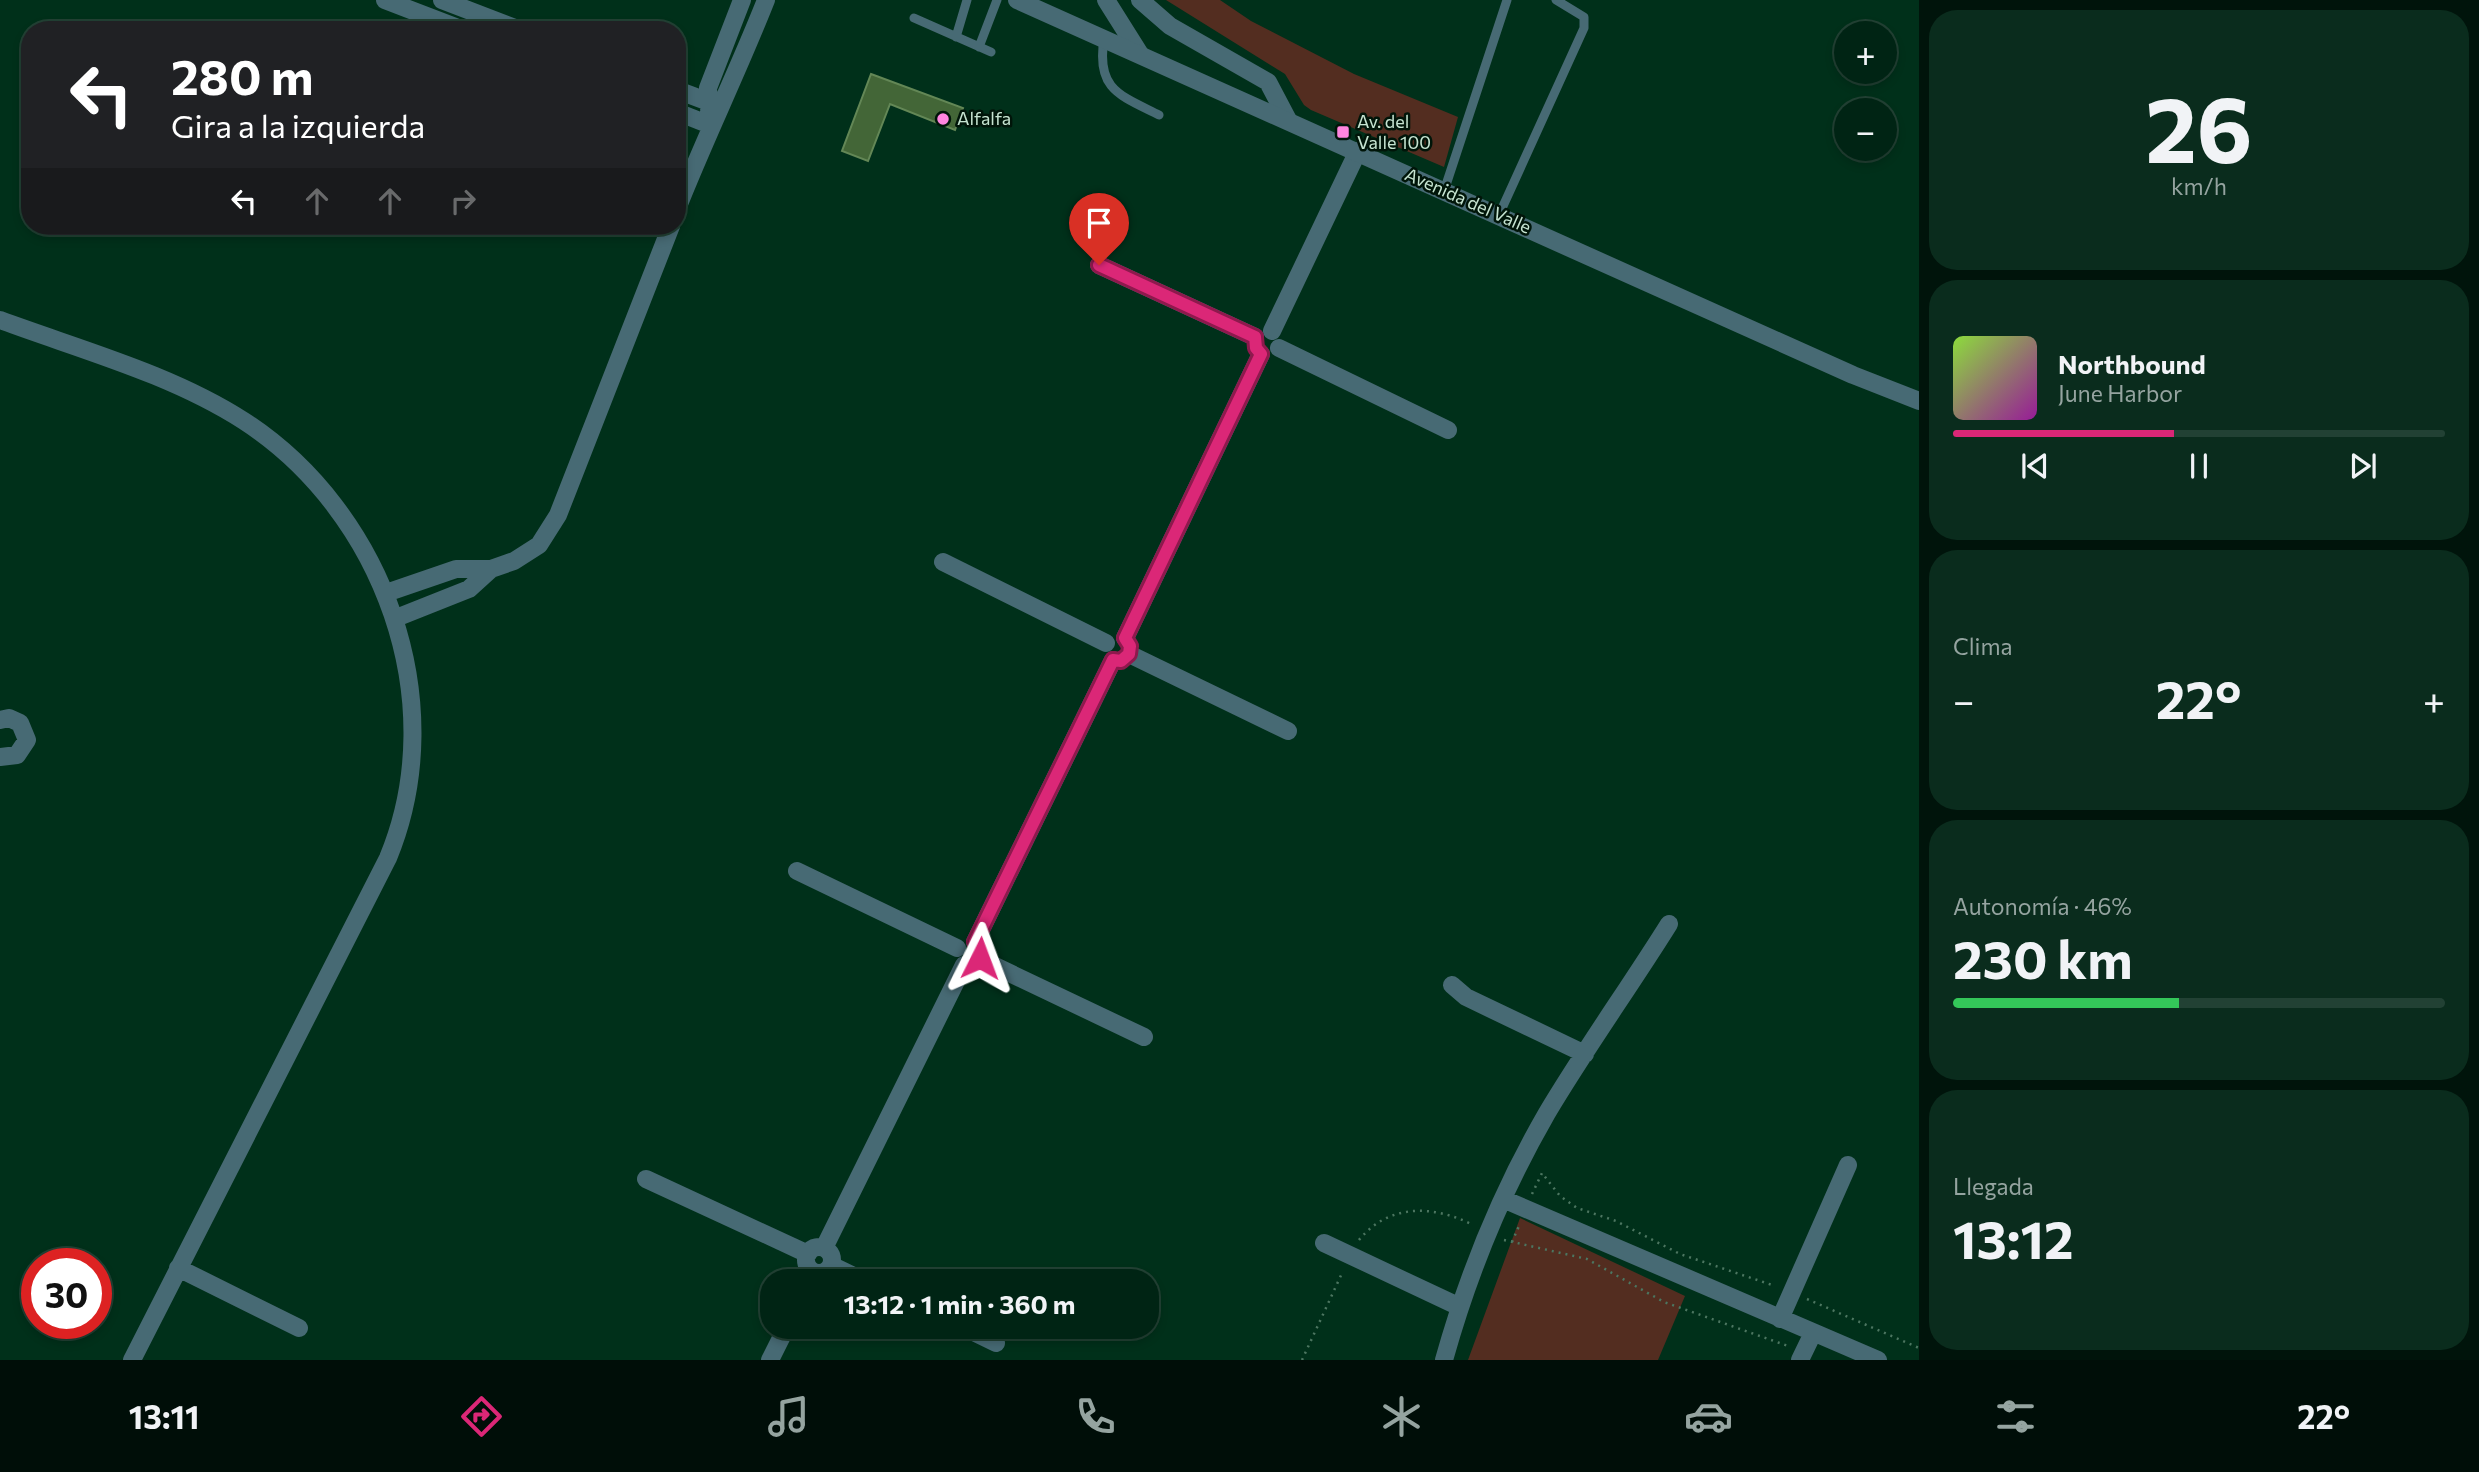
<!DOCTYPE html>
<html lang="es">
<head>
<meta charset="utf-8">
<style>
  body { margin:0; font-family:Commissioner,sans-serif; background:#0a2c1d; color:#f1f3f6; height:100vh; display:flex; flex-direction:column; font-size:26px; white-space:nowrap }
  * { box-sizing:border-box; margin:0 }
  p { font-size:23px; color:#95a4a0 }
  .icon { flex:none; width:38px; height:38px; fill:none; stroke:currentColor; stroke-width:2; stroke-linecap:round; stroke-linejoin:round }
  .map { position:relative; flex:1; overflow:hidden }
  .sheet { display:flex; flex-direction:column; gap:10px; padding:10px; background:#00140b; width:560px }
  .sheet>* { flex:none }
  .top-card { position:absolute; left:21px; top:21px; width:665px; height:214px; border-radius:28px; box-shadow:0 4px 10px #0003,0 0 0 2px #224134; background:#202124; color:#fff; overflow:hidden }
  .buttons { position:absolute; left:1834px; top:21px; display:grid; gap:14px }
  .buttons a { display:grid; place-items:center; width:63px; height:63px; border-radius:50%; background:#002414; box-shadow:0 4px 10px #0003,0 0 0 2px #224134; font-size:35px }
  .speed { position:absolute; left:21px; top:1248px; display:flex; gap:14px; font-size:35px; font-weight:700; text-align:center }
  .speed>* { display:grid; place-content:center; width:91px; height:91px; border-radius:50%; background:#002414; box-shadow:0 4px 10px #0003,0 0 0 2px #224134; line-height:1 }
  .speed .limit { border:10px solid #d22; background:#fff; color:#111 }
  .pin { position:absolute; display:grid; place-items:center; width:60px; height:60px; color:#fff; margin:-72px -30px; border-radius:50% 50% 50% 0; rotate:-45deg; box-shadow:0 0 7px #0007 }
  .pin .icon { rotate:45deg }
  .me { position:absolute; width:77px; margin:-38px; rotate:3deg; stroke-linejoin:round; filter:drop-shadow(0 0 5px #0008) }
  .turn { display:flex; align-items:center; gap:24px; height:147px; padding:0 35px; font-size:32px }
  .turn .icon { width:91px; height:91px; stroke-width:2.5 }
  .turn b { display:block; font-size:49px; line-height:60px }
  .lanes { display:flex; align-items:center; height:66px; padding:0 35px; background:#0003; justify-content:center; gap:35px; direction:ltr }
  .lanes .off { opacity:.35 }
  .big { font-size:52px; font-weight:700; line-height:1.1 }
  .sheet .card { flex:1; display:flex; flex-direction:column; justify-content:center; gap:10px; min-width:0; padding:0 24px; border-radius:28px; background:#0a2c1d }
  .sheet .dial { align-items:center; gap:0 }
  .dial b { font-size:91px; line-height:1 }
  .song { display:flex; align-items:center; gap:21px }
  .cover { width:84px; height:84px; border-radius:10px; background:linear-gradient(135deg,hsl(90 70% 55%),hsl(300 70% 35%)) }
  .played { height:7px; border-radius:4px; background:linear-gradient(90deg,#db2777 45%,#224134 45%) }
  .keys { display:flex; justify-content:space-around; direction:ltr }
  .heat { display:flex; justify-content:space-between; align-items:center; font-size:38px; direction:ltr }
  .charge { height:10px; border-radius:5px; background:linear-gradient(90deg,#34c759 46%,#224134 0) }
  .trip { position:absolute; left:760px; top:1269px; width:399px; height:70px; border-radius:28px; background:#002414; box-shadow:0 4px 10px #0003,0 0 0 2px #224134; font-weight:700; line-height:70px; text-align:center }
  .menu { display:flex; height:112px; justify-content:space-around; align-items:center; background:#000e08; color:#95a4a0 }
  .menu .icon { width:49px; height:49px }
  .menu .active { color:#db2777 }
  .menu b { font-size:32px; color:#f1f3f6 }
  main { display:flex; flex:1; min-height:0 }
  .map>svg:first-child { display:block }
</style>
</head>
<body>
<main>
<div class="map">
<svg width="1919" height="1360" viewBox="0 0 1919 1360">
  <rect width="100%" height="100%" fill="#00301a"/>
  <path fill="#532d20" d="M1166,0h54l31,21 103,53 104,43 -14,50 -133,-57 -7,-5 -19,-31z
    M1520,1218l165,78 -27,64h-190z"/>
  <path fill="#436637" stroke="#638756" stroke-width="2" d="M871,74l92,34 -8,22 -65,-26 -22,57 -26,-10z"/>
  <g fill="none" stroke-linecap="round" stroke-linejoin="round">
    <path stroke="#4c7661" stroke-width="2.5" stroke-dasharray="2 5" stroke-linecap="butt" d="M1532,1194l10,-21 18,23 17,12 39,13 64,33 95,32
      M1359,1240c30,-37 75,-35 114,-15
      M1504,1240l83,19 77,43 124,44
      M1512,1242l7,-16
      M1807,1299l112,49
      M1302,1360l41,-89"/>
    <path stroke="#476a74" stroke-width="9" d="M914,18l77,34
      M956,37l11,-37
      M1104,39c-8,50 15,56 55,76
      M979,47l18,-47
      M1444,191l63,-191
      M1499,215l85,-187v-11l-28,-17"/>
    <path stroke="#476a74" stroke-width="18" d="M385,0l78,30
      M442,0l78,30
      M1106,0l34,54
      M1140,0l30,26 98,56 20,38
      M677,90l40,15
      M677,112l33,13
      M710,125l-2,-37 34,-88
      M677,209c28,-71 61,-138 89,-209
      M1099,265l156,72
      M0,320c81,30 171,54 244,101 139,90 209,280 144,437l-256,502
      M1272,331l86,-180
      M1279,348l169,82
      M943,562l163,81
      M386,593l70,-24h35l23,-8 25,-16 19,-30 113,-289
      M396,618l73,-29 22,-20
      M1125,638l136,-284
      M1129,654l159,77
      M0,720l9,-2 11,5 7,17 -10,15 -17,2
      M797,871l160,77
      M975,942l138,-282
      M980,959l164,78
      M1452,985l14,12 119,57
      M646,1179l162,75
      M1503,1199l375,161
      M1324,1243l136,64
      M806 1260a13 13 0 1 1 26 0a13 13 0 1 1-26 0Z
      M824,1248l140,-283
      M831,1265l33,16
      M178,1268l121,60
      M1780,1319l68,-154
      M961,1326l35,17
      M770,1360l17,-34
      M1444,1360c24,-86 58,-169 103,-247 38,-64 82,-125 122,-189
      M1800,1360l13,-27"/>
    <path stroke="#476a74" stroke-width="18" d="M1017,0l836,375 66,26"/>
  </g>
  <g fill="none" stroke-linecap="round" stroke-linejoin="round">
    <defs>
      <path id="route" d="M980,958l1,-7 -6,-9 138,-282 8,1 8,-7 1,-8 -5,-8 136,-284 -5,-6 -1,-11 -156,-72"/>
    </defs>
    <use href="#route" stroke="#8e194d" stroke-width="18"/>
    <use href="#route" stroke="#db2777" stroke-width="12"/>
  </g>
  <g fill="#ff85df" stroke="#001509" stroke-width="2.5">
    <circle cx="943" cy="119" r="7"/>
    <rect x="1336" y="125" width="14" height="14" rx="3.5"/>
  </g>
  <g text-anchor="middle" stroke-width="5" stroke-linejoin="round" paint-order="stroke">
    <g font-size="18" fill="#c6e4d1" stroke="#001509" text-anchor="start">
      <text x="957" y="125">Alfalfa</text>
      <text x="1357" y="128">Av. del<tspan x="1357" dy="21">Valle 100</tspan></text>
    </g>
    <g font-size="18" fill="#c6e4d1" stroke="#001509">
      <text transform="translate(1468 201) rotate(24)" y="6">Avenida del Valle</text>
    </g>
  </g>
</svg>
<div class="buttons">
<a>+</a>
<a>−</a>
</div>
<div class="speed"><div class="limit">30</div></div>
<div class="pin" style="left:1099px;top:265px;background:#d93025"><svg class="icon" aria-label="arrive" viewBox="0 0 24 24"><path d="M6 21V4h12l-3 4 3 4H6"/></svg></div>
<svg class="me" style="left:980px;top:958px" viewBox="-20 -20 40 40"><path d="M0-17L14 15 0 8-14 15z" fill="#db2777" stroke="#fff" stroke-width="4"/></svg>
<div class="trip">13:12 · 1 min · 360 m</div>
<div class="top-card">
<div class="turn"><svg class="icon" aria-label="left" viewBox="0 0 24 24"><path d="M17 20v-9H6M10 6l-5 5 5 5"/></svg><div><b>280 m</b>Gira a la izquierda</div></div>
<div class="lanes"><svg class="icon" aria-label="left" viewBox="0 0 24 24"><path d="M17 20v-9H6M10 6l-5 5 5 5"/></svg><svg class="icon off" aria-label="ahead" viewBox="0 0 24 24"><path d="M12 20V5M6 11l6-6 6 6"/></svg><svg class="icon off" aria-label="ahead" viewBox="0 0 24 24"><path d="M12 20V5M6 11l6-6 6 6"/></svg><svg class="icon off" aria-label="right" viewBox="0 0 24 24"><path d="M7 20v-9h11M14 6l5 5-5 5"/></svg></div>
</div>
</div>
<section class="sheet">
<div class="card dial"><b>26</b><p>km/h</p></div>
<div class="card">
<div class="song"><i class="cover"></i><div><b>Northbound</b><p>June Harbor</p></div></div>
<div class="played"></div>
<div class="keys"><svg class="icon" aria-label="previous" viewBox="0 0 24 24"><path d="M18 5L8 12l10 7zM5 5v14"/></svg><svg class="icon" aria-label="pause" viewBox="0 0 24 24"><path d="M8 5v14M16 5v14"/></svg><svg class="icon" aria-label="next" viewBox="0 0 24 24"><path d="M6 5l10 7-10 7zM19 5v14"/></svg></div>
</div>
<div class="card"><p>Clima</p>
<div class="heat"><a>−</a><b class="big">22°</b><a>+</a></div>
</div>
<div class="card"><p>Autonomía · 46%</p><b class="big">230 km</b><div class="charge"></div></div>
<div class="card"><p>Llegada</p><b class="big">13:12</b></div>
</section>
</main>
<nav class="menu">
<b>13:11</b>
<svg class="icon active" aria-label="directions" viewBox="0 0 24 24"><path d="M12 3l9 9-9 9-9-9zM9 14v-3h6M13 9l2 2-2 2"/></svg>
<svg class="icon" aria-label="music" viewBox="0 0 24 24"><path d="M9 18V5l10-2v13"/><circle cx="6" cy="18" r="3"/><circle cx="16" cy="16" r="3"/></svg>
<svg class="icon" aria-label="phone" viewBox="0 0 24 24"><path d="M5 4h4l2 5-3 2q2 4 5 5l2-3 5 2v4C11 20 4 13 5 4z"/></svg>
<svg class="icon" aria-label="climate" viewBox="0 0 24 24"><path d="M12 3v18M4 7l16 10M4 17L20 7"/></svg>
<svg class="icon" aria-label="car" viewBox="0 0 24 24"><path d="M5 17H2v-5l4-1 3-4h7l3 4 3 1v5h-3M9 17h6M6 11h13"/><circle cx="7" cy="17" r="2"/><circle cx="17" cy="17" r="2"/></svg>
<svg class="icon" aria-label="filters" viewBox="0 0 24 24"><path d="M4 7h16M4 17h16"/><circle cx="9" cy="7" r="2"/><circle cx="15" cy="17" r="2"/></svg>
<b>22°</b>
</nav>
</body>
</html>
